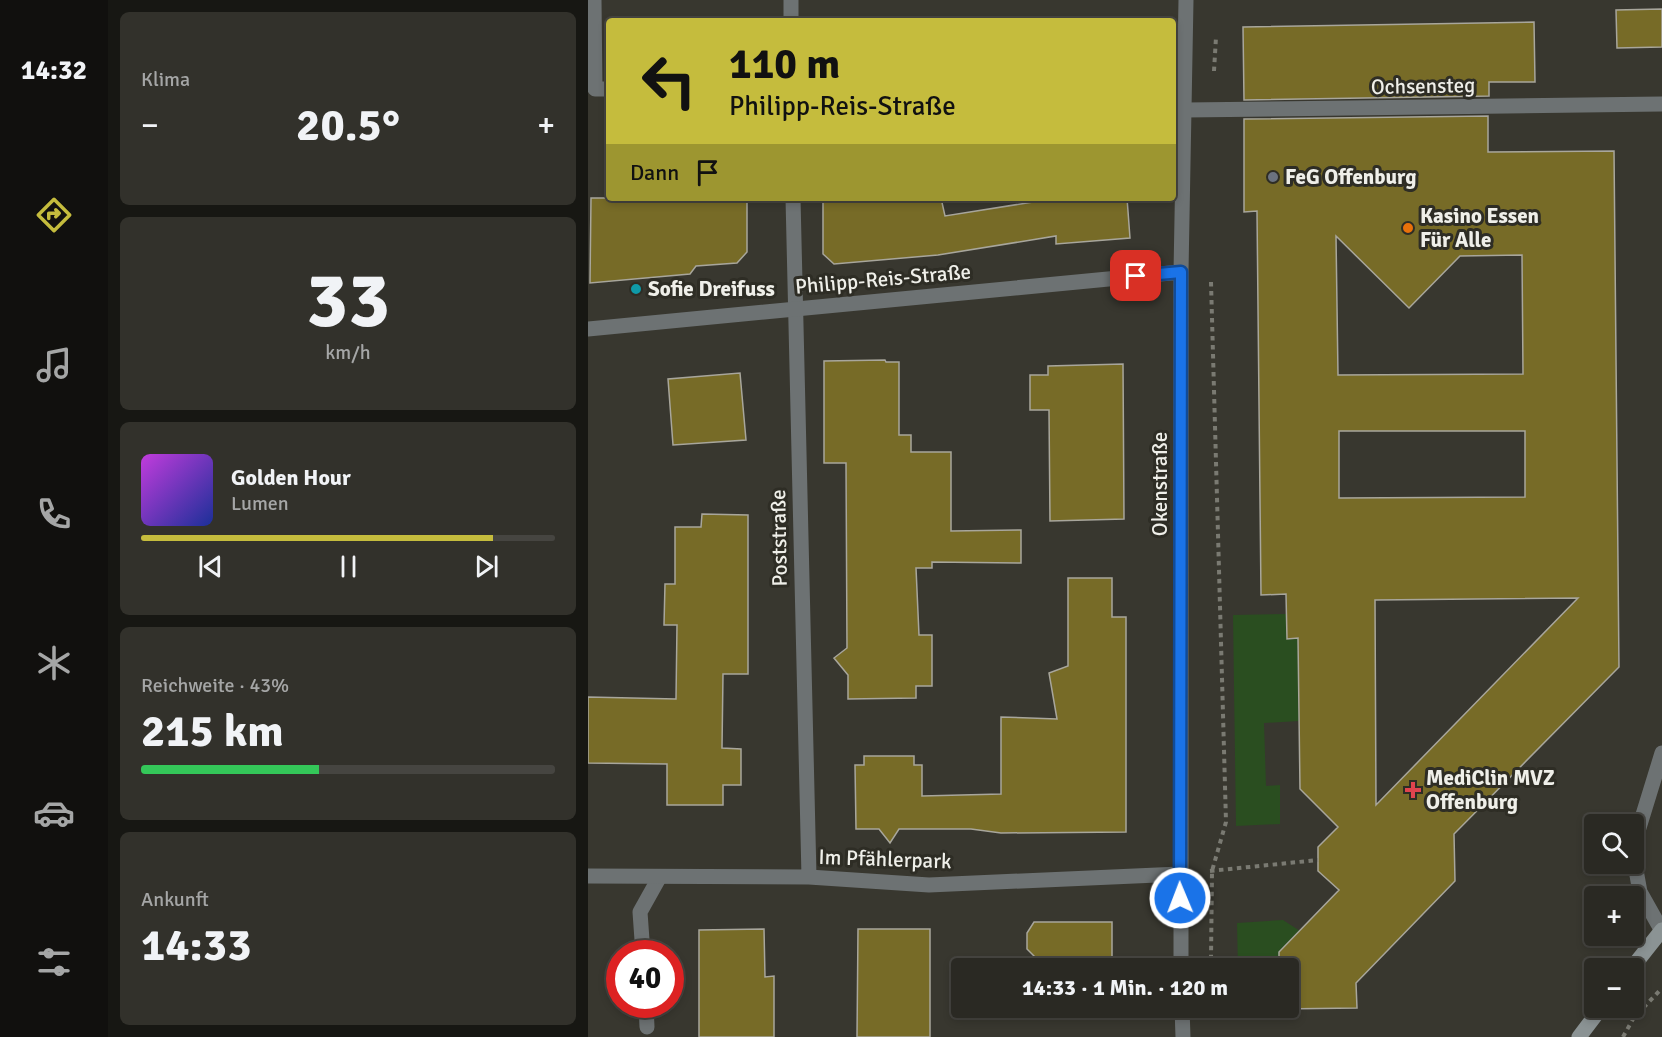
<!DOCTYPE html>
<html lang="de">
<head>
<meta charset="utf-8">
<style>
  body { margin:0; font-family:Signika,sans-serif; background:#32312b; color:#f1f3f6; height:100vh; display:flex; flex-direction:column; font-size:22px; white-space:nowrap }
  * { box-sizing:border-box; margin:0 }
  p { font-size:20px; color:#a5a6a6 }
  .icon { flex:none; width:33px; height:33px; fill:none; stroke:currentColor; stroke-width:2; stroke-linecap:round; stroke-linejoin:round }
  .map { position:relative; flex:1; overflow:hidden }
  .details { display:flex; flex-direction:column; gap:12px; padding:12px; background:#171713; width:480px }
  .details>* { flex:none }
  .guide { position:absolute; left:18px; top:18px; width:570px; height:183px; border-radius:6px; box-shadow:0 3px 9px #0003,0 0 0 2px #464541; background:#c5bc3d; color:#111; overflow:hidden }
  .fabs { position:absolute; left:996px; top:814px; display:grid; gap:12px }
  .fabs a { display:grid; place-items:center; width:60px; height:60px; border-radius:6px; background:#2a2923; box-shadow:0 3px 9px #0003,0 0 0 2px #464541; font-size:30px }
  .speed { position:absolute; left:18px; top:940px; display:flex; gap:12px; font-size:30px; font-weight:700; text-align:center }
  .speed>* { display:grid; place-content:center; width:78px; height:78px; border-radius:50%; background:#2a2923; box-shadow:0 3px 9px #0003,0 0 0 2px #464541; line-height:1 }
  .speed .limit { border:9px solid #d22; background:#fff; color:#111 }
  .pin { position:absolute; display:grid; place-items:center; width:51px; height:51px; color:#fff; margin:-26px; border-radius:12px; box-shadow:0 3px 9px #0006 }
  .me { position:absolute; width:66px; margin:-33px; rotate:359deg; stroke-linejoin:round; filter:drop-shadow(0 0 4px #0008) }
  .turn { display:flex; align-items:center; gap:21px; height:126px; padding:0 24px; font-size:27px }
  .turn .icon { width:78px; height:78px; stroke-width:2.5 }
  .turn b { display:block; font-size:42px; line-height:51px }
  .then { display:flex; align-items:center; height:57px; padding:0 24px; background:#0003; gap:12px; font-size:22px }
  .big { font-size:45px; font-weight:800; line-height:1.1 }
  .details .card { flex:1; display:flex; flex-direction:column; justify-content:center; gap:9px; min-width:0; padding:0 21px; border-radius:9px; background:#32312b }
  .details .dial { align-items:center; gap:0 }
  .dial b { font-size:78px; line-height:1 }
  .song { display:flex; align-items:center; gap:18px }
  .cover { width:72px; height:72px; border-radius:9px; background:linear-gradient(135deg,hsl(290 70% 55%),hsl(230 70% 35%)) }
  .played { height:6px; border-radius:3px; background:linear-gradient(90deg,#c5bc3d 85%,#464541 85%) }
  .keys { display:flex; justify-content:space-around; direction:ltr }
  .heat { display:flex; justify-content:space-between; align-items:center; font-size:33px; direction:ltr }
  .charge { height:9px; border-radius:4px; background:linear-gradient(90deg,#34c759 43%,#464541 0) }
  .trip { position:absolute; left:363px; top:958px; width:348px; height:60px; border-radius:6px; background:#2a2923; box-shadow:0 3px 9px #0003,0 0 0 2px #464541; font-weight:800; line-height:60px; text-align:center }
  main { display:flex; flex:1; min-height:0 }
  .dock { display:flex; flex-direction:column; width:108px; justify-content:space-around; align-items:center; background:#11100e; color:#a5a6a6 }
  .dock .icon { width:42px; height:42px }
  .dock .selected { color:#c5bc3d }
  .dock b { font-size:27px; color:#f1f3f6 }
  .map>svg:first-child { display:block }
</style>
</head>
<body>
<main>
<nav class="dock">
<b>14:32</b>
<svg class="icon selected" aria-label="directions" viewBox="0 0 24 24"><path d="M12 3l9 9-9 9-9-9zM9 14v-3h6M13 9l2 2-2 2"/></svg>
<svg class="icon" aria-label="music" viewBox="0 0 24 24"><path d="M9 18V5l10-2v13"/><circle cx="6" cy="18" r="3"/><circle cx="16" cy="16" r="3"/></svg>
<svg class="icon" aria-label="phone" viewBox="0 0 24 24"><path d="M5 4h4l2 5-3 2q2 4 5 5l2-3 5 2v4C11 20 4 13 5 4z"/></svg>
<svg class="icon" aria-label="climate" viewBox="0 0 24 24"><path d="M12 3v18M4 7l16 10M4 17L20 7"/></svg>
<svg class="icon" aria-label="car" viewBox="0 0 24 24"><path d="M5 17H2v-5l4-1 3-4h7l3 4 3 1v5h-3M9 17h6M6 11h13"/><circle cx="7" cy="17" r="2"/><circle cx="17" cy="17" r="2"/></svg>
<svg class="icon" aria-label="filters" viewBox="0 0 24 24"><path d="M4 7h16M4 17h16"/><circle cx="9" cy="7" r="2"/><circle cx="15" cy="17" r="2"/></svg>
</nav>
<section class="details">
<div class="card"><p>Klima</p>
<div class="heat"><a>−</a><b class="big">20.5°</b><a>+</a></div>
</div>
<div class="card dial"><b>33</b><p>km/h</p></div>
<div class="card">
<div class="song"><i class="cover"></i><div><b>Golden Hour</b><p>Lumen</p></div></div>
<div class="played"></div>
<div class="keys"><svg class="icon" aria-label="previous" viewBox="0 0 24 24"><path d="M18 5L8 12l10 7zM5 5v14"/></svg><svg class="icon" aria-label="pause" viewBox="0 0 24 24"><path d="M8 5v14M16 5v14"/></svg><svg class="icon" aria-label="next" viewBox="0 0 24 24"><path d="M6 5l10 7-10 7zM19 5v14"/></svg></div>
</div>
<div class="card"><p>Reichweite · 43%</p><b class="big">215 km</b><div class="charge"></div></div>
<div class="card"><p>Ankunft</p><b class="big">14:33</b></div>
</section>
<div class="map">
<svg width="1074" height="1037" viewBox="0 0 1074 1037">
  <rect width="100%" height="100%" fill="#38372f"/>
  <path fill="#2a4e20" d="M699,614l11,24 1,83 -35,2 2,63 14,-1v39l-44,2 -3,-211z
    M695,920l17,11 -21,38h-41l-1,-46z"/>
  <path fill="#776b27" stroke="#a8a69c" stroke-width="1.5" fill-rule="evenodd" d="M1074,9v38l-45,1 -1,-38z
    M946,22l1,60h-46v14l-245,4 -1,-73z
    M900,116v36l126,-1 5,516 -165,167 1,47 -99,102 1,25 -78,1 9,-1v-39h-9v-17l60,-62 -21,-19v-24l20,-20 -38,-38 -2,-151 -11,1 -1,-45 -25,1 -4,-384 -13,1v-93zM748,236l73,72 51,-52 62,-1 1,119 -185,1zM751,431h186v66l-186,1zM990,598l-202,207 -1,-205z
    M3,198h156v54l-10,11 -41,3 -6,8 -100,9z
    M235,198h118l4,18 113,-18h69l3,40 -74,6v-8l-118,19 -104,9 -11,-10z
    M297,360l1,2h13v73h12v17h40v79l70,-1v33l-89,-1v6h-16l3,67h13v51h-16v12l-68,1v-24l-14,-17 13,-10 -1,-185h-22v-102z
    M535,364l1,155 -74,2 -1,-111h-19v-35h18v-9z
    M152,373l6,67 -73,5 -5,-66z
    M114,514l46,1v159h-25l-1,74 19,1v36h-18v20h-56v-41l-79,-1v-66l88,2 1,-74h-13l1,-41h10v-57h26z
    M480,578h44v39h14v215l-125,1 -30,-4h-72l-9,14 -11,-14h-23l-1,-64h9v-9h50v9h8v31l79,-2v-77l56,2 -8,-46 19,-7z
    M446,922h78v47h-65l-20,-20v-16z
    M176,929l1,48 9,-1v61h-75v-107z
    M270,929h72v108h-73z"/>
  <g fill="none" stroke-linecap="round" stroke-linejoin="round">
    <path stroke="#7a7a72" stroke-width="4" stroke-dasharray="4.5 4.5" stroke-linecap="butt" d="M626,71l2,-34
      M623,282l15,540 -14,49 -1,88
      M622,871l108,-11
      M1035,1037l10,-18 29,-31"/>
    <path stroke="#6d7273" stroke-width="15" d="M6,0l1,89h14
      M55,954l-3,-42 19,-34
      M58,1005l1,22"/>
    <path stroke="#6d7273" stroke-width="15" d="M203,0v21
      M597,110l477,-6
      M205,198l16,679
      M1046,844l28,-91
      M1046,859l6,33 22,39
      M0,876l221,1 120,8 251,-11"/>
    <path stroke="#6d7273" stroke-width="15" d="M0,329l593,-57
      M593,969v-697l5,-272
      M594,1008l1,29"/>
    <path stroke="#8b9394" stroke-width="15" d="M1043,969l31,-39
      M991,1037l22,-29"/>
  </g>
  <g fill="none" stroke-linecap="round" stroke-linejoin="round">
    <defs>
      <path id="route" d="M548,276l45,-4 -1,626"/>
    </defs>
    <use href="#route" stroke="#114b97" stroke-width="15"/>
    <use href="#route" stroke="#1a73e8" stroke-width="10"/>
  </g>
  <circle fill="#6b7280" stroke="#2e2d25" stroke-width="2" cx="685" cy="177" r="6"/>
  <circle fill="#e8710a" stroke="#2e2d25" stroke-width="2" cx="820" cy="228" r="6"/>
  <circle fill="#0f9aa8" stroke="#2e2d25" stroke-width="2" cx="48" cy="289" r="6"/>
  <path fill="#e0444e" stroke="#2e2d25" stroke-width="2" d="M822 781h6v6h6v6h-6v6h-6v-6h-6v-6h6z"/>
  <g text-anchor="middle" stroke-width="6" stroke-linejoin="round" paint-order="stroke">
    <g font-size="21" fill="#efefe9" stroke="#2e2d25">
      <text transform="translate(835 86) rotate(-1)" y="7">Ochsensteg</text>
      <text transform="translate(295 279) rotate(-5)" y="7">Philipp-Reis-Straße</text>
      <text transform="translate(572 484) rotate(-90)" y="7">Okenstraße</text>
      <text transform="translate(191 538) rotate(-91)" y="7">Poststraße</text>
      <text transform="translate(297 859) rotate(2)" y="7">Im Pfählerpark</text>
    </g>
    <g font-size="21" font-weight="bold" fill="#efefe9" stroke="#2e2d25" text-anchor="start">
      <text x="697" y="184">FeG Offenburg</text>
      <text x="832" y="223">Kasino Essen<tspan x="832" dy="24">Für Alle</tspan></text>
      <text x="60" y="296">Sofie Dreifuss</text>
      <text x="838" y="785">MediClin MVZ<tspan x="838" dy="24">Offenburg</tspan></text>
    </g>
  </g>
</svg>
<div class="fabs">
<a><svg class="icon" aria-label="search" viewBox="0 0 24 24"><circle cx="10" cy="10" r="6"/><path d="M15 15l6 6"/></svg></a>
<a>+</a>
<a>−</a>
</div>
<div class="speed"><div class="limit">40</div></div>
<div class="pin" style="left:548px;top:276px;background:#d93025"><svg class="icon" aria-label="arrive" viewBox="0 0 24 24"><path d="M6 21V4h12l-3 4 3 4H6"/></svg></div>
<svg class="me" style="left:592px;top:898px" viewBox="-20 -20 40 40"><circle r="17" fill="#1a73e8" stroke="#fff" stroke-width="3"/><path d="M0-11L8 9 0 5-8 9z" fill="#fff"/></svg>
<div class="trip">14:33 · 1 Min. · 120 m</div>
<div class="guide">
<div class="turn"><svg class="icon" aria-label="left" viewBox="0 0 24 24"><path d="M17 20v-9H6M10 6l-5 5 5 5"/></svg><div><b>110 m</b>Philipp-Reis-Straße</div></div>
<div class="then">Dann<svg class="icon" aria-label="arrive" viewBox="0 0 24 24"><path d="M6 21V4h12l-3 4 3 4H6"/></svg></div>
</div>
</div>
</main>
</body>
</html>
